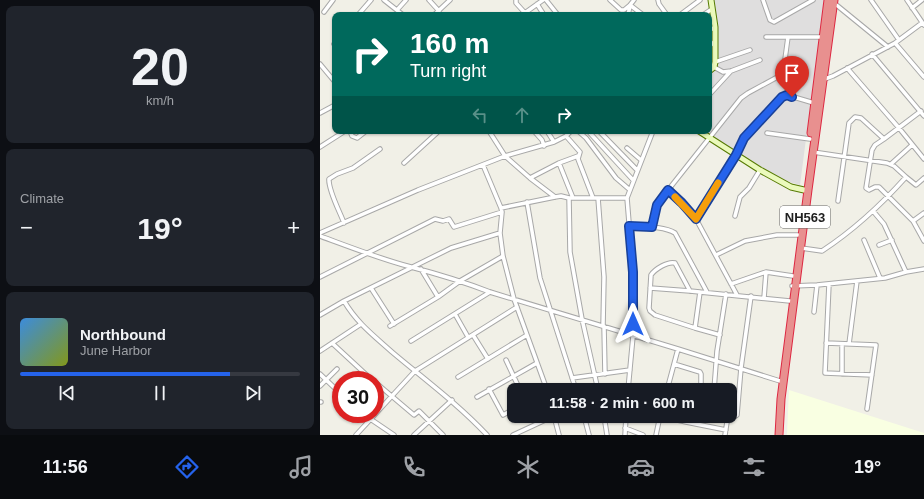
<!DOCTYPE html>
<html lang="en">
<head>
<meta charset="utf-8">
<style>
  body { margin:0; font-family:Helvetica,sans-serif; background:#20242c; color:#f1f3f6; height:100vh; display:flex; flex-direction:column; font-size:15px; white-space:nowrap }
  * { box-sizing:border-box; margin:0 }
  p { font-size:13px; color:#9ea1a6 }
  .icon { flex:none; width:22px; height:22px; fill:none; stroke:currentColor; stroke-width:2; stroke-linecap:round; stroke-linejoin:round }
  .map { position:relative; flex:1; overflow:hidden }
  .panel { display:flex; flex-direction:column; gap:6px; padding:6px; background:#0d0f14; width:320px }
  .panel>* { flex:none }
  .banner { position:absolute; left:12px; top:12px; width:380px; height:122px; border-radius:8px; box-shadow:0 1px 3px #0004; background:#00695c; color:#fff; overflow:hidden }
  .speed { position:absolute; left:12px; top:371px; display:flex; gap:8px; font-size:20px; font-weight:700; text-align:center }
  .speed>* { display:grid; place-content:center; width:52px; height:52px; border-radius:50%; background:#171b24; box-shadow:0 1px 3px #0004; line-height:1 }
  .speed .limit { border:6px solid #d22; background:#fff; color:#111 }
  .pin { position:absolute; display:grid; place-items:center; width:34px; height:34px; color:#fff; margin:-41px -17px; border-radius:50% 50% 50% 0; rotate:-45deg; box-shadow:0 0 4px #0007 }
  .pin .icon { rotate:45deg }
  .me { position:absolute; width:44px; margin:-22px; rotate:0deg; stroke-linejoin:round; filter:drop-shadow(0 0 3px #0008) }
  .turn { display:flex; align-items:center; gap:14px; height:84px; padding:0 12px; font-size:18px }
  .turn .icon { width:52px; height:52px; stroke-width:2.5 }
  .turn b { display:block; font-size:28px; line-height:34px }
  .lanes { display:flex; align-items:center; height:38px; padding:0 12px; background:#0003; justify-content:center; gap:20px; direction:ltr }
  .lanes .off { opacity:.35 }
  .big { font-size:30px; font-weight:600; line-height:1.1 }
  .panel .card { flex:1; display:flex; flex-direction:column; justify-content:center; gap:6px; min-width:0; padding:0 14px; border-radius:8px; background:#20242c }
  .panel .dial { align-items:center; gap:0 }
  .dial b { font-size:52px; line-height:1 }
  .song { display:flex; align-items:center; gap:12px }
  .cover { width:48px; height:48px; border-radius:6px; background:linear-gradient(135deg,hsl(210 70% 55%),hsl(70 70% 35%)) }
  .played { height:4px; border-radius:2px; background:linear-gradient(90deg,#2563eb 75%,#363941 75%) }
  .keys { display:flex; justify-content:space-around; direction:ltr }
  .heat { display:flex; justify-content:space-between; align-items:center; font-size:22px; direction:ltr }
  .trip { position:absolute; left:187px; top:383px; width:230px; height:40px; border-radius:8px; background:#171b24; box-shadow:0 1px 3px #0004; font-weight:600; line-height:40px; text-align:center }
  .dock { display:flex; height:64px; justify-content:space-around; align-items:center; background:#090b0e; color:#9ea1a6 }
  .dock .icon { width:28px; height:28px }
  .dock .on { color:#2563eb }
  .dock b { font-size:18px; color:#f1f3f6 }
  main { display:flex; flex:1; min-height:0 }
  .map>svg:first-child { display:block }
</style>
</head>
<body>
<main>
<section class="panel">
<div class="card dial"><b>20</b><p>km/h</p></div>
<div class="card"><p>Climate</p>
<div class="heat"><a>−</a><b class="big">19°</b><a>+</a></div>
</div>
<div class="card">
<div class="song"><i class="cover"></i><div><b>Northbound</b><p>June Harbor</p></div></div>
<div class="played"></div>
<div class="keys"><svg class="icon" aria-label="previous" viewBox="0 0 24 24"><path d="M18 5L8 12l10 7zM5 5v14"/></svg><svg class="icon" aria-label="pause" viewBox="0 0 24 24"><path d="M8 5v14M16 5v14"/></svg><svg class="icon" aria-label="next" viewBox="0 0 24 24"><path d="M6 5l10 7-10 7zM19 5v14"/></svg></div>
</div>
</section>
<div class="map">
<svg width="604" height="435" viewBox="0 0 604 435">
  <rect width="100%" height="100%" fill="#f1f0e7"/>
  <path fill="#dfdede" d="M394,0h110l-24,185 -17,-5 -18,-11 -62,-38h6v-57l8,-8 1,-8v-32z"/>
  <path fill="#f9ffe2" d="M469,390l135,43v2h-137z"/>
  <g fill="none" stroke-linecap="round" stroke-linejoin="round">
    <defs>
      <path id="street" d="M64,0l19,15
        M109,0l10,11
        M196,0v3l9,10
        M226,0l12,15
        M290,0l11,10h3l6,-5
        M314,0l-4,5 13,10
        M338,0l1,4 8,11
        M443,0l7,20 4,2 39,-22
        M551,0l28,40
        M587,0l17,25
        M514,3l54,44
        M217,4l7,11
        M592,8l10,-8
        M77,10l9,-10
        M4,12l9,-12
        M38,15l13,-15
        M114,15l16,-15
        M202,15l21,-15
        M308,15l2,-9
        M360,15l20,-15
        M383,15l9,-6
        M389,31l6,-4
        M446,37h57
        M575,43l29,34
        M14,44l1,-1
        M389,47l6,-6
        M552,54l52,62
        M395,62l35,-12
        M0,64l15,18
        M394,67l9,5 8,-1 29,-11
        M527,68l52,60 25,31
        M502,80l11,-4 62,-33 27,-20
        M389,95l22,-24
        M0,113l15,-8
        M30,131l2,5 5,2 9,-7
        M169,131l16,25 25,22 25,19
        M214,131l8,9 2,6
        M227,131l7,11
        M258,131l8,7 30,40 14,12
        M268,131l45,49
        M279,131l38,39
        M447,133l43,6
        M246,136l14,16 -2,7 15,39
        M564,139l-9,6 -3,5 -6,38 3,2 6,-3h4l34,34 11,20
        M0,147l25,-16
        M307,148l14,12
        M493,152l74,11 7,3 12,11
        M84,163l35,-32
        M239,163l19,-7
        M571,164l21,-19
        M163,165l18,43 1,4 -2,21 3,23 11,43 33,91
        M210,178l29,-15 14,35
        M348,190l14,13 14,16 41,76
        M249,198l1,54 12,67 16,71
        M278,198l6,79 -1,49
        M307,198l26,-67
        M518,201l11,-78 6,-6 6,1 23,21 37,-28
        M207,202l13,76 36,112
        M181,208l54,-11 6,-1 8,2h58l6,74v64l-5,54
        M553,211l11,13 22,48
        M415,216l5,-19 9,-9 11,-18
        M376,219l40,-64 9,-17 34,-38 8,-5 27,8
        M593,221l11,-8
        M24,223c-4,-11 -16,-33 -15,-44l8,-5 16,-6 27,-19
        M309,226c14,1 34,0 46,7l32,59
        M332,227l5,-22 4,-6 80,-101 7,-5 35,-19 5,-37
        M0,233l98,-43 87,-34 49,-14 12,-6 5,-5
        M0,236c30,11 60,23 91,31 27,7 53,15 79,25l188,57 102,32
        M544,240l16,38
        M559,245l13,-5
        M481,248l21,3c32,-21 59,-46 84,-74l10,8 8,-7
        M396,255l29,-14 32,-6h21
        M101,269l17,28
        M0,277l115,-58 8,2 6,-2 5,8 48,-15
        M411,284l35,-12
        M509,284l-4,89 47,2
        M472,286l25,-1 68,-7 21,-6 18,-3
        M51,288l23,36
        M330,288l40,3 100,10
        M370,291l-15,-28c-7,-2 -20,6 -24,12l-2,33 1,3 5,4 40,13
        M380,292l-5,36 25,7
        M444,298l2,-26 27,4
        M24,301c13,22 29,34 48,51 32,27 66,52 95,83
        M494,312l3,-27
        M135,314l13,23
        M0,315l24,-14 107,-53 49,-15
        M70,326l48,-29 22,-16 43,-25
        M284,326l1,48
        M153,335l15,24
        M91,341l79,-49
        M12,343l40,37
        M506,343l50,2 -9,64
        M522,344v30
        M529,344l8,-63
        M0,351l41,-27
        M186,360l14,30
        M354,364l26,8 1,2v9
        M0,374l21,20
        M138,377l69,-42
        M252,378l58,-8
        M55,382l39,33 5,-4 24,24
        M0,386l17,-17
        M169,389l14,26 11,-6
        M347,390l11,-41
        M394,390l3,-39 9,-57
        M157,397l60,-34
        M0,402h1
        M43,414l31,21
        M234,416l5,19
        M264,416l5,19
        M284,416l3,19
        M340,416l26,6
        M367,416l-1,6 40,8
        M235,419l13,-3
        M305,428l18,7
        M36,435l59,-64 102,-64
        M94,435l38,-35
        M193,435l41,-19
        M305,435l1,-19
        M336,435l4,-19
        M405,435l2,-13 10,-7 4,-47 10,-72"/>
      <path id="secondary" d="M389,71l5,-4 1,-5v-35l-4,-27
        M379,131l61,39 31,17 13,3"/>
      <path id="highway" d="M491,133l17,-133
        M459,435l2,-36 27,-209 26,-190"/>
    </defs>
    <use href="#street" stroke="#a8a8a8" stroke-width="5.5"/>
    <use href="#secondary" stroke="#577b04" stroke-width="7"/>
    <use href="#highway" stroke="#dd2741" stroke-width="9"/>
    <use href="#street" stroke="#fff" stroke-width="3.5"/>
    <use href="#secondary" stroke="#ebfabc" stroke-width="5"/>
    <use href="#highway" stroke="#e8908f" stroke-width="7"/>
  </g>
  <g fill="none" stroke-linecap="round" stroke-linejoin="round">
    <defs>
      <path id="route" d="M313,324v-52l-4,-46 23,1 5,-22 11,-15 14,13 14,16 40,-64 8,-17 38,-41 5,-2 5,2"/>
    </defs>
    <use href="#route" stroke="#184099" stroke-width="10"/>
    <use href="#route" stroke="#2563eb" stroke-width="7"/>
    <path stroke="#f59e0b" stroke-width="7" d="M355,197l21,22 22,-36"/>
  </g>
  <g text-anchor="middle" stroke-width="4" stroke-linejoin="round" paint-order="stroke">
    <rect fill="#fff" stroke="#646464" stroke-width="1" x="460" y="206" width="50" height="22" rx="3"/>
    <g font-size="13" font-weight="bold" fill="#212121">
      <text x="485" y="222">NH563</text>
    </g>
  </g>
</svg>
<div class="speed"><div class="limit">30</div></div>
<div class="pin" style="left:472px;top:97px;background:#d93025"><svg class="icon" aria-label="arrive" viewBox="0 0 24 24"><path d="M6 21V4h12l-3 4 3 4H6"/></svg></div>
<svg class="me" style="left:313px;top:324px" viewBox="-20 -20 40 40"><path d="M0-17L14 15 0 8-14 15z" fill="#2563eb" stroke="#fff" stroke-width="4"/></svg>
<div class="trip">11:58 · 2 min · 600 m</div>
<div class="banner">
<div class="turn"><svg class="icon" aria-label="right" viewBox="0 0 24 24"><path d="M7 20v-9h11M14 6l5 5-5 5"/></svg><div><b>160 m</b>Turn right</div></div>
<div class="lanes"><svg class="icon off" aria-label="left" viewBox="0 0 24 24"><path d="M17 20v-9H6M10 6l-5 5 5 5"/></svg><svg class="icon off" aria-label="ahead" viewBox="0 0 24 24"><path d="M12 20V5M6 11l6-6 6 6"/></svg><svg class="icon" aria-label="right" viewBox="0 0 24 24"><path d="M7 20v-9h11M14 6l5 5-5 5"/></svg></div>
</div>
</div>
</main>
<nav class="dock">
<b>11:56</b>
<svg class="icon on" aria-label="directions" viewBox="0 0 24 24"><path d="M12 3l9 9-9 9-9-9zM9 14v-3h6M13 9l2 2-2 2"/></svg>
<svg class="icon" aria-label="music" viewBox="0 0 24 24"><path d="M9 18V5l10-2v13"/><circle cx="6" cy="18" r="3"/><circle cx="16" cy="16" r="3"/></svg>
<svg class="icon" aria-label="phone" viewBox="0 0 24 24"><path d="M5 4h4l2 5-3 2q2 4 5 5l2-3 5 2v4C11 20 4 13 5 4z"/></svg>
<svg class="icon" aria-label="climate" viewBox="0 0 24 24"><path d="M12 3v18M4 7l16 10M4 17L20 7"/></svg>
<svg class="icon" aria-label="car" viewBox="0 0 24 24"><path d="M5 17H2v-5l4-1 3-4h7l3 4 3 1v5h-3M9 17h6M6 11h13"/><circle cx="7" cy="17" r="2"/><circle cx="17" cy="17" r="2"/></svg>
<svg class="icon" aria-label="filters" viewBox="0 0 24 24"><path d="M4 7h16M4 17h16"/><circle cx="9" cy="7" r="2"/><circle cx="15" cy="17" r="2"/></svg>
<b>19°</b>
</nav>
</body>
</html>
